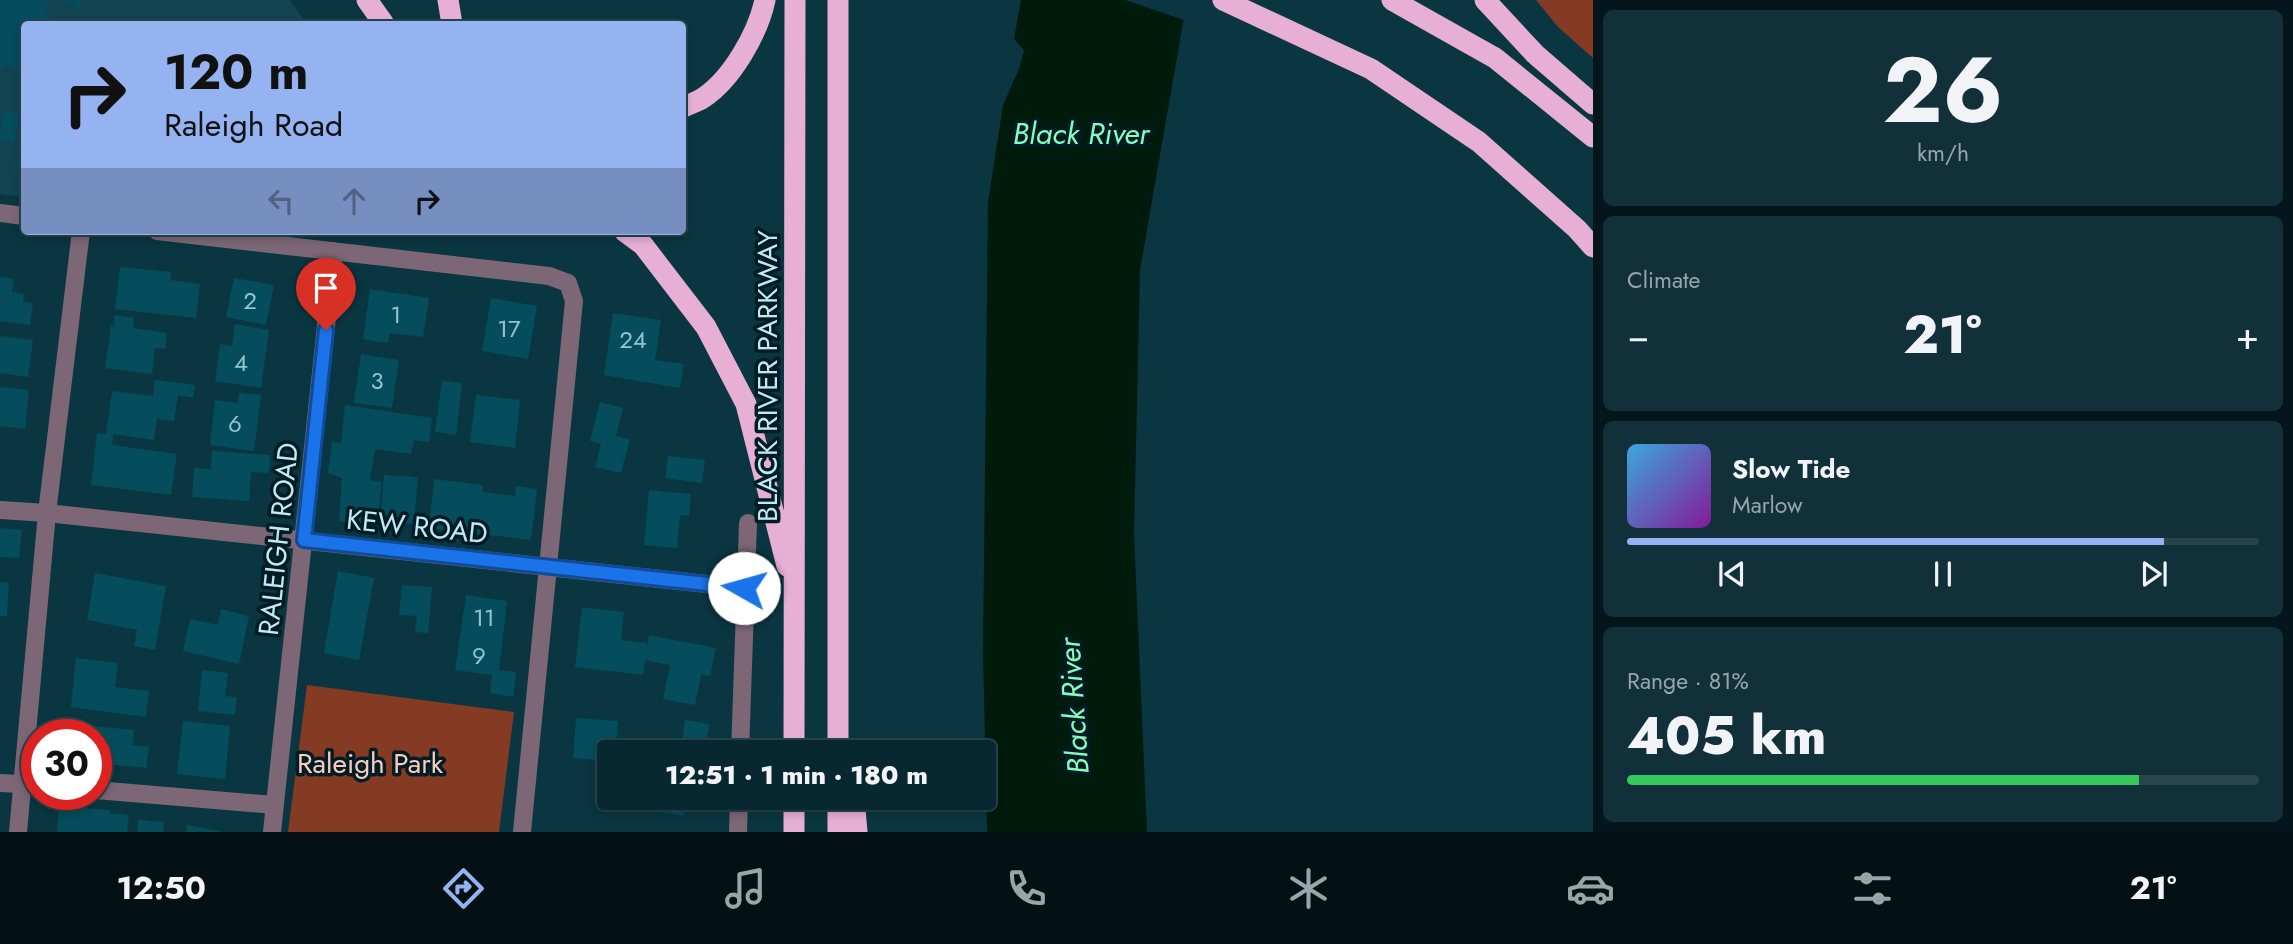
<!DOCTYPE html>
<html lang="en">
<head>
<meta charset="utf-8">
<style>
  body { margin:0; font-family:Jost,sans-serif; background:#113039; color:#f1f3f6; height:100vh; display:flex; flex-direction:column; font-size:26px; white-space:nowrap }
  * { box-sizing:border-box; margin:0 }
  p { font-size:23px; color:#98a6ab }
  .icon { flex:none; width:38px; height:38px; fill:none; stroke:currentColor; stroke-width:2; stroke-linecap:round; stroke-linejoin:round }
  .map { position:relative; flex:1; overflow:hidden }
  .panel { display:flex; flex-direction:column; gap:10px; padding:10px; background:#04161b; width:700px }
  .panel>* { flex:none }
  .banner { position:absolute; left:21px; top:21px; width:665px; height:214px; border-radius:7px; box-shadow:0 4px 10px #0003,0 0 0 2px #29444d; background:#95b2f1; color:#111; overflow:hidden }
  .speed { position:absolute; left:21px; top:719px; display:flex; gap:14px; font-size:35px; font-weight:700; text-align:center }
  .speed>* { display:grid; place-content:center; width:91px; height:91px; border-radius:50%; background:#082831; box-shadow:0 4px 10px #0003,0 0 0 2px #29444d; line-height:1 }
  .speed .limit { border:10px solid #d22; background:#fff; color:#111 }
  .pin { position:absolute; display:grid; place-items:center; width:60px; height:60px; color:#fff; margin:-72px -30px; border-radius:50% 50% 50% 0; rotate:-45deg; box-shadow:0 0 7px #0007 }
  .pin .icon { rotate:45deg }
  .me { position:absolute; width:77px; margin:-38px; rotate:277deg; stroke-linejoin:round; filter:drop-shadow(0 0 5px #0008) }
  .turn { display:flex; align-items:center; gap:24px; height:147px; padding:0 28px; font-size:32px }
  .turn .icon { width:91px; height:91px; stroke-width:2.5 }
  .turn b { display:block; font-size:49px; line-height:60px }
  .lanes { display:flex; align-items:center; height:66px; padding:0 28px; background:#0003; justify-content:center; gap:35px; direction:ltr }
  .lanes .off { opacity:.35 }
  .big { font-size:52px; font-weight:800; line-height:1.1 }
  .panel .tile { flex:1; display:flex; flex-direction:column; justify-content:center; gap:10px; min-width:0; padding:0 24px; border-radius:10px; background:#113039 }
  .panel .dial { align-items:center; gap:0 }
  .dial b { font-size:91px; line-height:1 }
  .song { display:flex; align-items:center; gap:21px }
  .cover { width:84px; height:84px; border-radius:10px; background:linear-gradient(135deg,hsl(200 70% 55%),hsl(290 70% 35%)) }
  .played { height:7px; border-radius:4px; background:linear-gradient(90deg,#95b2f1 85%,#29444d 85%) }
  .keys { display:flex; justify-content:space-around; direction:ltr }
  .heat { display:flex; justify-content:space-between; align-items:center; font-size:38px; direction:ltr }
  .charge { height:10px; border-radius:5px; background:linear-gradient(90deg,#34c759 81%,#29444d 0) }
  .trip { position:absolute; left:597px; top:740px; width:399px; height:70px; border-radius:7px; background:#082831; box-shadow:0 4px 10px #0003,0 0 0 2px #29444d; font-weight:800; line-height:70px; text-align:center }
  .tabs { display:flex; height:112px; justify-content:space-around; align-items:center; background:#031014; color:#98a6ab }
  .tabs .icon { width:49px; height:49px }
  .tabs .selected { color:#95b2f1 }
  .tabs b { font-size:32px; color:#f1f3f6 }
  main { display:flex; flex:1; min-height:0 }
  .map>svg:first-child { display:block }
</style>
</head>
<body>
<main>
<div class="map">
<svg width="1593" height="832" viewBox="0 0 1593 832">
  <rect width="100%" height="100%" fill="#0a3641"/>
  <path fill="#114350" d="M0,0h290l17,24h-283v173l-24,-3z"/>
  <path fill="#843a23" d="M1536,0h57v58l-35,-31z
    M307,685l207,27 -15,120h-211z"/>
  <path fill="#001a0c" d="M1021,0h166l-47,270 -6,264 13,298h-160l-4,-182 5,-447 15,-98 16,-36 5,-19 -10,-11z"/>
  <path fill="#0a3641" d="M1125,0h66l-4,21z"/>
  <path fill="#054d5c" d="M0,0h51l-6,13 5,3 -3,8h-23v48l-21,-7 -3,6z
    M62,0h21l-4,9z
    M3,111l17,3 -7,29 -13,-3z
    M22,140h2v34l-10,-3z
    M120,267l51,5 -1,8 30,4 -4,34 -81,-9z
    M0,277l14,2 -2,13 12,2 -1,8 10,1 -3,22 -30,-4z
    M234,278l40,7 -8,40 -40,-8z
    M370,289l59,9 -6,39 -33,-4 -2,10 -25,-4z
    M491,298l46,8 -9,53 -46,-8z
    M613,313l48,7 -6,40 29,4 -4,24 -76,-13z
    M115,315l19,3 -1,10 34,5 -2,16 -10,-1 -3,26 -47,-6 6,-43 3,2z
    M235,324l34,6 -8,58 -46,-7 5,-37 12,2z
    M0,336l33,4 -5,37 -28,-4z
    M361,354l38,6 -7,48 -38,-5z
    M155,380l40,5 -2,13 -15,-3 -4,26 -17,-2 -3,21 -41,-6 -1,11 65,9 -6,41 -80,-10 6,-52 9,1 6,-43 41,5z
    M442,381l20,2 -6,52 -21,-3z
    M0,387l29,3 -4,39 -25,-3z
    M239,393l22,2 -7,56 -44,-6 5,-45 23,3z
    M476,395l44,5 -5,48 -45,-6z
    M600,402l23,6 -7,28 14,3 -9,34 -26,-6 6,-23 -11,-3z
    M345,405l87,13 -3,24 -15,-2 -3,14 -36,-5 -5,31 12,2 -5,43 -38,-4 3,-43 -14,-5 4,-31 9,1z
    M212,451l58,4 -1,18 -18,-1 -2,29 -57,-4 2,-29 17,1z
    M668,456l37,4 -3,23 -37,-5z
    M384,475l34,2 -4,47 -34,-2z
    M434,479l49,6v7l32,4 1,-10 21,3 -6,51 -102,-12z
    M649,490l42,4 -2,22 -9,-1 -3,33 -33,-3z
    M0,528l22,2 -3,28 -19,-1z
    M338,571l36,7 -15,82 -35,-7z
    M95,573l71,13 -11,64 -21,-4 3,-16 -50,-10z
    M0,582l9,1 -2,33h-7z
    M402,585l30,2 -4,46 -13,-1 2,-16 -18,-1z
    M466,595l41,6 -8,69 17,2 -3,25 -23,-4 2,-18 -37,-5z
    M582,607l42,5 -3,28 26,3 -1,11 3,-19 67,13 -6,28 -9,-1 -6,30 -32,-6 7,-34 -25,-5 -2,15 -68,-8z
    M221,609l28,7 -10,48 -56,-13 7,-32 28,6z
    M76,658l42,5 -3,24 34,4 -3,26 -75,-10z
    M202,670l26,3 -3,23 12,1 -2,18 -37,-4z
    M576,718l42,3 -2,31h-7v9l-36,-3z
    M685,720l24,4 -4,28h-58l1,-8 33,6z
    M183,721l47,5 -5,53 -48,-5z
    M83,725l51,5 -1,15 16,2 -3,21 -50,-5v-28h-14z
    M652,798h35l-3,18 -34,-6z
    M59,806l51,4 -1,3 20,2 -2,17h-70z
    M138,820l26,2 -1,10h-26z
    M187,825l32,6v1h-33z"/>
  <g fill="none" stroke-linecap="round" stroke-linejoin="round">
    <path stroke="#7d6675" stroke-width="18" d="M0,213l24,3
      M157,231l392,45 19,7 6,18 -52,531
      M0,510l47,3 697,75
      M740,752l8,-229
      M0,783l37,2
      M96,790l179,15
      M18,832l29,-319 34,-282
      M272,832l62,-581
      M738,832l1,-34"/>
    <path stroke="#e7afd6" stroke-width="21" d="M367,0l17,24
      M448,0l4,24
      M838,0v752
      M1223,0l148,69 108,73 98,87 16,18
      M1392,0l103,58 98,79
      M1485,0l50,54 58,50
      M682,108c7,-4 15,-6 21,-10 29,-19 55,-65 62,-98
      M624,231l19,14 63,82 40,77 41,162
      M794,752l1,-752
      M794,798v34
      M854,798l3,34
      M838,832v-34"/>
  </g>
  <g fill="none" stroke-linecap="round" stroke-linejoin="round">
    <defs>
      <path id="route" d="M326,330l-22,210 440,48"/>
    </defs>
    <use href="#route" stroke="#114b97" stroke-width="18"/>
    <use href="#route" stroke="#1a73e8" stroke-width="12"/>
  </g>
  <g text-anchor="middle" stroke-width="7" stroke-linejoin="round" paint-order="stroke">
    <g font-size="24" fill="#94c2ce">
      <text x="250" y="309">2</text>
      <text x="396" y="323">1</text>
      <text x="509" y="337">17</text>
      <text x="633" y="348">24</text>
      <text x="241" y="371">4</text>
      <text x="377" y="389">3</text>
      <text x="235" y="432">6</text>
      <text x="484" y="626">11</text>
      <text x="479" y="664">9</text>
    </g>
    <g font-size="28" fill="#c4e9f4" stroke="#001c24">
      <text transform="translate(767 376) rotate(-90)" y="10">BLACK RIVER PARKWAY</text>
      <text transform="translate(417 526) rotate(6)" y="10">KEW ROAD</text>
      <text transform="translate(278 539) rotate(-84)" y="10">RALEIGH ROAD</text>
    </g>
    <g font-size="28" fill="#fbccbe" stroke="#001c24">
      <text x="370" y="773">Raleigh Park</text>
    </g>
    <g font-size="30" font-style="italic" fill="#86fdbc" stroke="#001c24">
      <text x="1081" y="144">Black River</text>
      <text transform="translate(1074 706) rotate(-94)" y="10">Black River</text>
    </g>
  </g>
</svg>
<div class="speed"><div class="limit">30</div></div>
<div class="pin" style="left:326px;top:330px;background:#d93025"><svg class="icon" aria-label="arrive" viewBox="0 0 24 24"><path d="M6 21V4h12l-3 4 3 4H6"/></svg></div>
<svg class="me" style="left:744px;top:588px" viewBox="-20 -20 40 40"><circle r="19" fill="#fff"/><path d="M0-13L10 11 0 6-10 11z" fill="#1a73e8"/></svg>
<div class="trip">12:51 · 1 min · 180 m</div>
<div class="banner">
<div class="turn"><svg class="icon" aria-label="right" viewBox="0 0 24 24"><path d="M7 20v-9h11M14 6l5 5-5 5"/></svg><div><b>120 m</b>Raleigh Road</div></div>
<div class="lanes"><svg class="icon off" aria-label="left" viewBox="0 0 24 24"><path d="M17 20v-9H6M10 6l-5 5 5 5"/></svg><svg class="icon off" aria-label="ahead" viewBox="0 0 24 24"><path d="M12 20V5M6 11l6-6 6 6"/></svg><svg class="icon" aria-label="right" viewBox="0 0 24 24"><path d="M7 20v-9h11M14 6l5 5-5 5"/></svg></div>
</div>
</div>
<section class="panel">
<div class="tile dial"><b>26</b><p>km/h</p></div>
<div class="tile"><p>Climate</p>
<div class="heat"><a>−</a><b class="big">21°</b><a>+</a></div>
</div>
<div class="tile">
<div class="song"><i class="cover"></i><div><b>Slow Tide</b><p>Marlow</p></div></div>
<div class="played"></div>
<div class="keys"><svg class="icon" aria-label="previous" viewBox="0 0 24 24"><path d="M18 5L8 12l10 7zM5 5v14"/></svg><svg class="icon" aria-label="pause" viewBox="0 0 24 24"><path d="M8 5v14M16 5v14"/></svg><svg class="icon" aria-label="next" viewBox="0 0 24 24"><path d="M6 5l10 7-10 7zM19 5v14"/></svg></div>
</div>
<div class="tile"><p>Range · 81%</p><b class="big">405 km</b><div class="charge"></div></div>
</section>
</main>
<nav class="tabs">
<b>12:50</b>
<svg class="icon selected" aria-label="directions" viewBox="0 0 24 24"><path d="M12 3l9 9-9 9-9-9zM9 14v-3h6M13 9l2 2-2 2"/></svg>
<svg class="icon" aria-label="music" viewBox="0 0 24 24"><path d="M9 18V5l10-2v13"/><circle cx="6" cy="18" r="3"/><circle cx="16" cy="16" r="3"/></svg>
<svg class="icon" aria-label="phone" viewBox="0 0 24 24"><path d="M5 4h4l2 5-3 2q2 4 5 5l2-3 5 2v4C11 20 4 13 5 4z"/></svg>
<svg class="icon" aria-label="climate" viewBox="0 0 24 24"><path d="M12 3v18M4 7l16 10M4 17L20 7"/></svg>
<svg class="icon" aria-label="car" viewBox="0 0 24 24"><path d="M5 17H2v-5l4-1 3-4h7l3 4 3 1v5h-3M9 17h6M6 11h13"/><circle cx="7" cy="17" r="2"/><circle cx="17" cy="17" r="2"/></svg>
<svg class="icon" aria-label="filters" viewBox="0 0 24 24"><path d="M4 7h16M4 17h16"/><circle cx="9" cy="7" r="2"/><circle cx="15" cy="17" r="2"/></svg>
<b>21°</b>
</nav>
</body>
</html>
